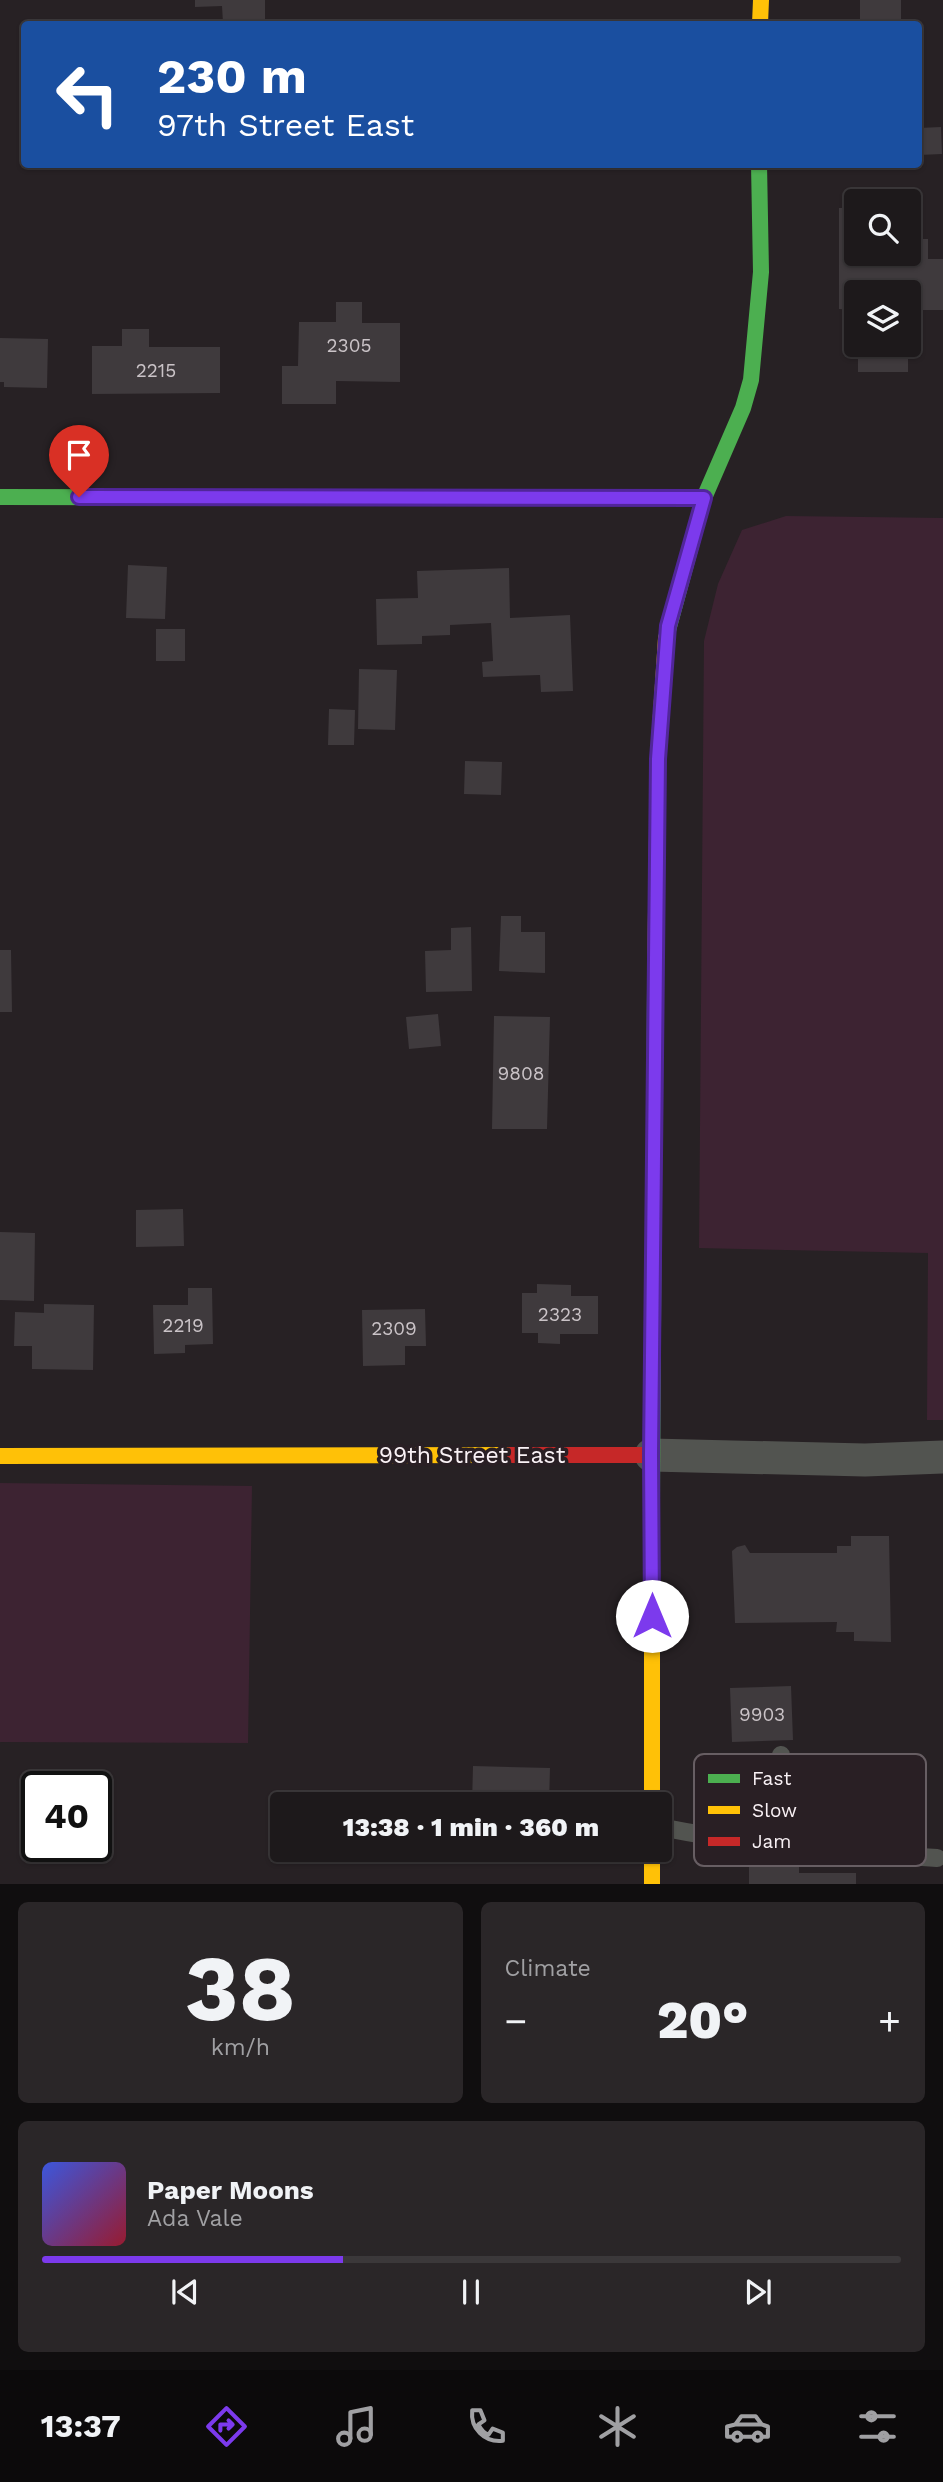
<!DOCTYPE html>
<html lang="en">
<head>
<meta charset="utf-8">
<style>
  body { margin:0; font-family:"Work Sans",sans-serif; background:#2a2628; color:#f1f3f6; height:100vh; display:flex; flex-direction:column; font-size:26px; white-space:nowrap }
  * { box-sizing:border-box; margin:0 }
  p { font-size:23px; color:#a0a0a3 }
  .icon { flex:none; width:38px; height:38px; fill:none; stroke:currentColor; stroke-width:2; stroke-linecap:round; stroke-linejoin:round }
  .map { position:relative; height:1884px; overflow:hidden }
  .drawer { display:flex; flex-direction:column; gap:18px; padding:18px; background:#100e0f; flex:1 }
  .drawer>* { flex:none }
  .guide { position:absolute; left:21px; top:21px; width:901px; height:147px; border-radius:7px; box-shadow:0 2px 5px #0004,0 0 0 2px #3b383a; background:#1a4fa0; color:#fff; overflow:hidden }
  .buttons { position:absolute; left:844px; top:189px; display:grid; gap:14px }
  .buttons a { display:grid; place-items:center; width:77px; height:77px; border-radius:7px; background:#1d191b; box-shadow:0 2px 5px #0004,0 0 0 2px #3b383a; font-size:35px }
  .speed { position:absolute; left:21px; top:1771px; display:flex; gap:14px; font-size:35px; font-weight:700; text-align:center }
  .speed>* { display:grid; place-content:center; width:91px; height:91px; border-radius:50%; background:#1d191b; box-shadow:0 2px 5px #0004,0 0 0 2px #3b383a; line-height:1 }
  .speed .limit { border:4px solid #111; border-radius:10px; background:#fff; color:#111 }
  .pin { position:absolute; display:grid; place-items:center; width:60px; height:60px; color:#fff; margin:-72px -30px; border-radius:50% 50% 50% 0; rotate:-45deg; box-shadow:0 0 7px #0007 }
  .pin .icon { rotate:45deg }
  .me { position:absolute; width:77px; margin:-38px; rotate:0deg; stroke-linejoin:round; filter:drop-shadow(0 0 5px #0008) }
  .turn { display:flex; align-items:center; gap:24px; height:147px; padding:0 21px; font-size:32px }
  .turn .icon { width:91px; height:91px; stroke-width:2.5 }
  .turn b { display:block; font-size:49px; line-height:60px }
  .big { font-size:52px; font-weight:800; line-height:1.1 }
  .drawer .tile { flex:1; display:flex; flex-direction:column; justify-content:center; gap:10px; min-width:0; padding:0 24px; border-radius:10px; background:#2a2628 }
  .drawer .dial { align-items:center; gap:0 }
  .dial b { font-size:91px; line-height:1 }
  .song { display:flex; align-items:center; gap:21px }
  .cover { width:84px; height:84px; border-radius:10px; background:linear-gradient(135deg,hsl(230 70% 55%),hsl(350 70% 35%)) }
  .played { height:7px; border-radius:4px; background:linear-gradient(90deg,#7c3aed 35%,#3b383a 35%) }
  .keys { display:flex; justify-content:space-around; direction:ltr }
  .heat { display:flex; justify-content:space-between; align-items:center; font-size:38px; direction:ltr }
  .drawer .tiles { flex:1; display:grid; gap:18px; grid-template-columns:1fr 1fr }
  .tile:last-child { grid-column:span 2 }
  .trip { position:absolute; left:270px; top:1792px; width:402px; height:70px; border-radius:7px; background:#1d191b; box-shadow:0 2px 5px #0004,0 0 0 2px #3b383a; font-weight:800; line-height:70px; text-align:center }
  .tab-bar { display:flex; height:112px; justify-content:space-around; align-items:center; background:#0c0a0b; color:#a0a0a3 }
  .tab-bar .icon { width:49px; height:49px }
  .tab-bar .current { color:#7c3aed }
  .tab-bar b { font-size:32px; color:#f1f3f6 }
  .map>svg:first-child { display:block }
</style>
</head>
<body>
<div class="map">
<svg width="943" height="1884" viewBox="0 0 943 1884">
  <rect width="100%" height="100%" fill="#272124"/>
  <path fill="#3d2332" d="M786,516l157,2v902h-16l1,-167 -229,-5 5,-607 14,-57 24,-54z
    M0,1483l252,3 -4,257 -248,-1z"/>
  <path fill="#3f3a3d" d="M195,0h70v22l-42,1 -1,-17 -27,1z
    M860,0h41v24h-41z
    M941,127l1,27 -23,1v-27z
    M839,208h17v46h52v-15h20v20h15v51h-35v-18h-52v18l-17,-1z
    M336,302h26v21h38v59l-64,-1v23h-54v-38h16l1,-44h37z
    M122,329h27v18h71v46l-128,1v-48h30z
    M0,338l48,1 -1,49 -43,-1v-5h-4z
    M858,345h50v27h-50z
    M128,565l39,2 -2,52 -39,-1z
    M509,568l1,50 60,-3 3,76 -32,1 -1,-17 -57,2 -1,-15 11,-1 -2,-38 -41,2v10l-28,1v8l-45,1 -1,-46 42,-1 -1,-27z
    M156,629h29v32h-29z
    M359,669l38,1 -2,60 -37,-1z
    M329,709l26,1 -1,35h-26z
    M465,761l37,1 -1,33 -37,-1z
    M501,916h20v16h24v41l-46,-2z
    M471,927l1,64 -46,1 -1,-41 26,-1v-22z
    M0,950h11l1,62h-12z
    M438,1014l3,32 -32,3 -3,-32z
    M494,1016l56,1 -3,112h-55z
    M183,1209l1,37 -48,1v-37z
    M0,1232l35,1 -1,68 -34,-1z
    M537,1284l34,1v11h27v38h-38v10l-22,-1v-10h-16v-40h15z
    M188,1288h24l1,56 -28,1v8l-31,1 -1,-49h35z
    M44,1304l50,1 -1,65 -61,-1v-23h-18l1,-34 29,1z
    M425,1309l1,37h-21v19l-42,1 -1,-56z
    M851,1536h38l2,106 -37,-1v-9h-18l1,-10 -102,1 -3,-72 5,-4 8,-2 5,8h87v-7h14z
    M791,1686l2,54 -61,2 -2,-54z
    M473,1766l77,2 -1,36h-77z
    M399,1793l39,1v10h-39z
    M470,1850h78v5l-78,-2z
    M749,1866h50v7h57v11h-107z"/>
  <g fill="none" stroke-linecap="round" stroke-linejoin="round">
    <path stroke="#525450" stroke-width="18" d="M781,1755l9,94
      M660,1827c95,19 180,25 277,31"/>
    <path stroke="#525450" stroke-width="33" d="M651,1455l214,5 78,-3"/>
    <path stroke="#4caf50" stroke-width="16" d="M0,497l600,1
      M666,638l38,-140 39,-90 8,-28 10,-108 -2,-108
      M652,1501l3,-513"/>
    <path stroke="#ffc107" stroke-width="16" d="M760,24l1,-24
      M655,988l3,-229 8,-121
      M0,1456l510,-1
      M652,1501v303
      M652,1850v34"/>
    <path stroke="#c62828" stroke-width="16" d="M600,498h104
      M510,1455h141"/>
  </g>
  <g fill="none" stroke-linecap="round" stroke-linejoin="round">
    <defs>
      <path id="route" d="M79,497l625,1 -36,128 -10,133 -7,696 1,161"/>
    </defs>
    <use href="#route" stroke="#51269a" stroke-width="18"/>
    <use href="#route" stroke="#7c3aed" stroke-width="12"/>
  </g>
  <g text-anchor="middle" stroke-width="7" stroke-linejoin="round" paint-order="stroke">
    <g font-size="19" fill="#cac3c7">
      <text x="349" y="352">2305</text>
      <text x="156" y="377">2215</text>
      <text x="521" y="1080">9808</text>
      <text x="560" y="1321">2323</text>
      <text x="183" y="1332">2219</text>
      <text x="394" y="1335">2309</text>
      <text x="762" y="1721">9903</text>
    </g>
    <g font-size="23" fill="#f9f1f5" stroke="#291f24">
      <text x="472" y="1463">99th Street East</text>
    </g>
  </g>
  <rect x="694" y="1754" width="232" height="112" rx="10" fill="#291f24" stroke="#675e63" stroke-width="2"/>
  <rect x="708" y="1774" width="32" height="9" fill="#4caf50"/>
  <rect x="708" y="1806" width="32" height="8" fill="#ffc107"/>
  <rect x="708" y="1837" width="32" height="9" fill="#c62828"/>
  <g font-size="19" fill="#f9f1f5">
    <text x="752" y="1785">Fast</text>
    <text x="752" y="1817">Slow</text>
    <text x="752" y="1848">Jam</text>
  </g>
</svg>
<div class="buttons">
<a><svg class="icon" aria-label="search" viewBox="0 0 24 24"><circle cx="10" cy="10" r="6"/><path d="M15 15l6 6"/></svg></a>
<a><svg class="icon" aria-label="layers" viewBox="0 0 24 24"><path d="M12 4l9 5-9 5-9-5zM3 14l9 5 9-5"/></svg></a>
</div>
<div class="speed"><div class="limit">40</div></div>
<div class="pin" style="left:79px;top:497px;background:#d93025"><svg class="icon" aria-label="arrive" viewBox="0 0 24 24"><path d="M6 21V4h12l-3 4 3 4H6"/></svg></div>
<svg class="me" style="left:652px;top:1616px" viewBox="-20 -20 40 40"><circle r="19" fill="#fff"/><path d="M0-13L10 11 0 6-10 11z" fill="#7c3aed"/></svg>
<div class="trip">13:38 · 1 min · 360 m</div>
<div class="guide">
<div class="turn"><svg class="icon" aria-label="left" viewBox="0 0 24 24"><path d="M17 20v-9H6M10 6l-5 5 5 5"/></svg><div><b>230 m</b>97th Street East</div></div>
</div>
</div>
<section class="drawer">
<div class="tiles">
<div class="tile dial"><b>38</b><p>km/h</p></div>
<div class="tile"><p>Climate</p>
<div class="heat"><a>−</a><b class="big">20°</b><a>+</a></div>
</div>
<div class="tile">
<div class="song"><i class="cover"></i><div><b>Paper Moons</b><p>Ada Vale</p></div></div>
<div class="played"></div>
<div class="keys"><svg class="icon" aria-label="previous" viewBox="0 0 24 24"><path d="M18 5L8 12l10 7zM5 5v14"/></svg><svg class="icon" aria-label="pause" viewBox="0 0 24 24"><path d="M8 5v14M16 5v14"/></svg><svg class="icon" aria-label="next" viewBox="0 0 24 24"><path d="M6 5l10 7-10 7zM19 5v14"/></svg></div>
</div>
</div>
</section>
<nav class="tab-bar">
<b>13:37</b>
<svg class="icon current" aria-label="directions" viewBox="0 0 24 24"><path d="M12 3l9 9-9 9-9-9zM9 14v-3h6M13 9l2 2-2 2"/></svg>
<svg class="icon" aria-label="music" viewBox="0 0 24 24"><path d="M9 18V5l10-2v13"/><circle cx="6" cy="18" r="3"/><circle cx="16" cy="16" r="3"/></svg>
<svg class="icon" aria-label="phone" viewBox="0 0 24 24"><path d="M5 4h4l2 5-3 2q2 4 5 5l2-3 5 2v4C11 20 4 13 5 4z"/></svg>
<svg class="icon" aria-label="climate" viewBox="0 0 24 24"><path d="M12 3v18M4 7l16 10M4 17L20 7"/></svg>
<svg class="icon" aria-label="car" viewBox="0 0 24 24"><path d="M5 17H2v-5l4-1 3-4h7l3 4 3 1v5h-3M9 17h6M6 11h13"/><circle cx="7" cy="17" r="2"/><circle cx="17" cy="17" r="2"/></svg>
<svg class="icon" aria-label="filters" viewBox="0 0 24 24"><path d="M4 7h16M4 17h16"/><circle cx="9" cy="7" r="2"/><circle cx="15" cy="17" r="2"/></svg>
</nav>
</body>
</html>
